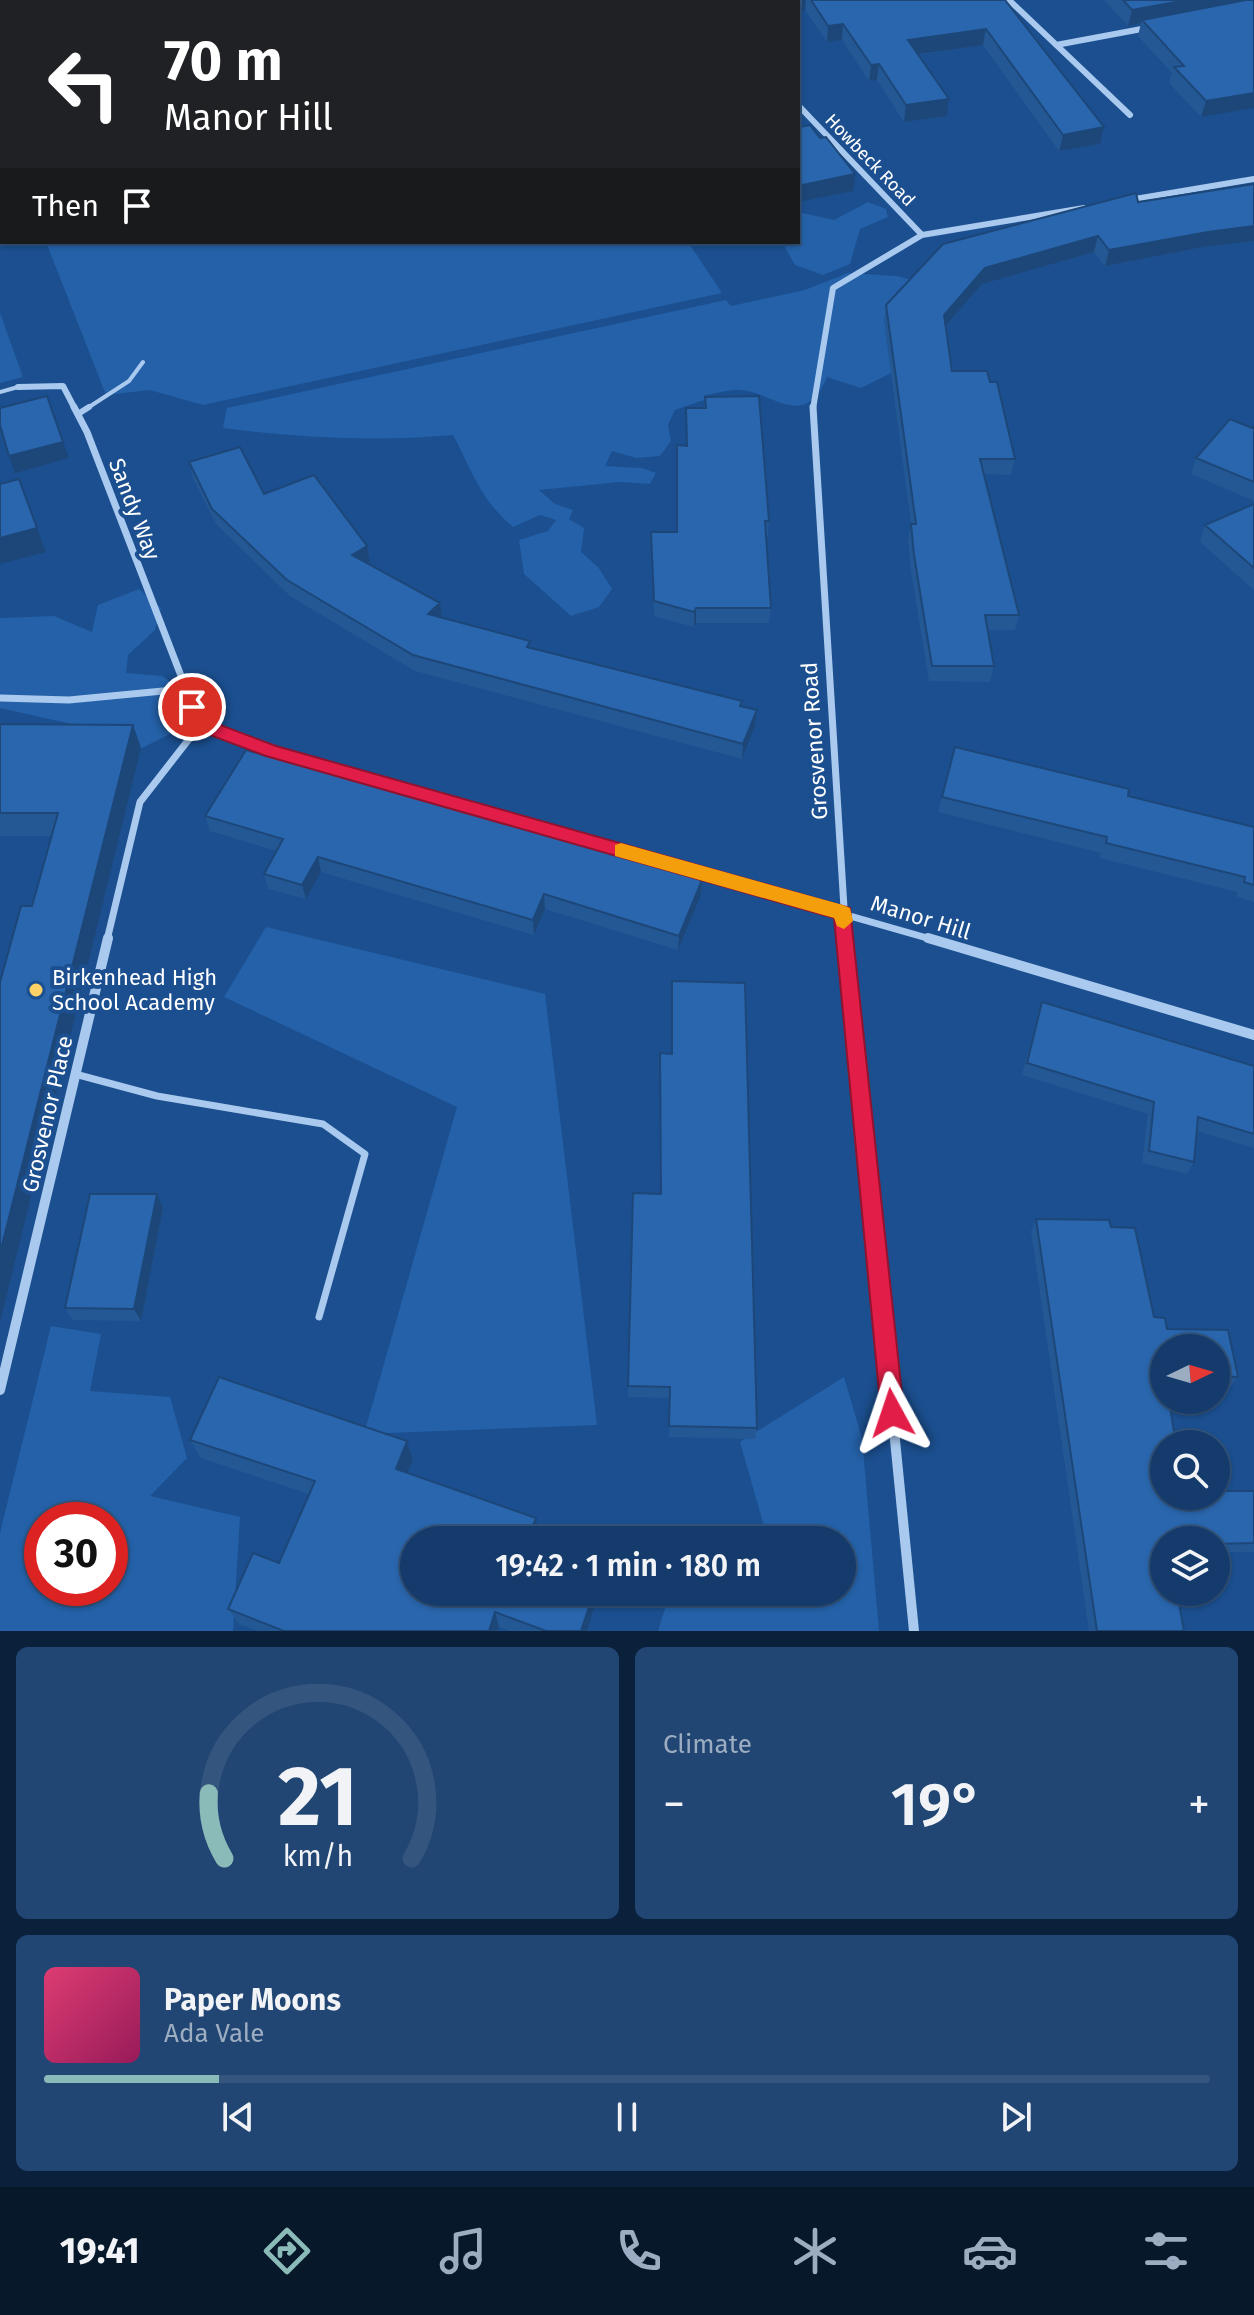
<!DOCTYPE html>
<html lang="en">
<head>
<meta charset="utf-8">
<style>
  body { margin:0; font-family:"Fira Sans",sans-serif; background:#214673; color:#f1f3f6; height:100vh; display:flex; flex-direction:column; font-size:30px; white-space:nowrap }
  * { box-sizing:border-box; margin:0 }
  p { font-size:26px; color:#9dadc1 }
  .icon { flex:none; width:44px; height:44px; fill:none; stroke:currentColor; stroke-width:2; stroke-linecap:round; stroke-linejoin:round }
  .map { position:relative; height:1631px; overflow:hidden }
  .sheet { display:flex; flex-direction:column; gap:16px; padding:16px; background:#0b203b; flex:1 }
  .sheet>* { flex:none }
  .banner { position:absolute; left:0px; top:0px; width:800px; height:244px; box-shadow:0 2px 6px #0004,0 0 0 2px #33557e; background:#202124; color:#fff; overflow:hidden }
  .needle { width:52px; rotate:85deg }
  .controls { position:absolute; left:1150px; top:1334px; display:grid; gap:16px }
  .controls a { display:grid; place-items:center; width:80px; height:80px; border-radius:50%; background:#143b6b; box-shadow:0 2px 6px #0004,0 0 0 2px #33557e; font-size:40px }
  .speed { position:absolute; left:24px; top:1502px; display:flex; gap:16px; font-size:40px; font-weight:700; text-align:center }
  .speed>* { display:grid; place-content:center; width:104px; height:104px; border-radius:50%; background:#143b6b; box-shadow:0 2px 6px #0004,0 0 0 2px #33557e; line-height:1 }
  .speed .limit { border:12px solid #d22; background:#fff; color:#111 }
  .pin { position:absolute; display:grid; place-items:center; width:68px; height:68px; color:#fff; margin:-34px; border:4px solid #fff; border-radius:50%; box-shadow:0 2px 8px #0007 }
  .me { position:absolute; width:88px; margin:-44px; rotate:355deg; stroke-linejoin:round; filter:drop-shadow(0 0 6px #0008) }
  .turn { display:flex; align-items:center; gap:28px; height:168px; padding:0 32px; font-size:36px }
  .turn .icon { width:104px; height:104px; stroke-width:2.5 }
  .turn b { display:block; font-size:56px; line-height:68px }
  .then { display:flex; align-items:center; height:76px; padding:0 32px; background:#0003; gap:16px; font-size:30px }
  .big { font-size:60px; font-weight:600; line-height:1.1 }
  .sheet .card { flex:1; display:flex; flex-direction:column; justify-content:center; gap:12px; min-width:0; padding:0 28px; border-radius:12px; background:#214673 }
  .sheet .dial { align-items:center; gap:0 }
  .dial svg { height:208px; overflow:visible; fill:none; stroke:#33557e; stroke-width:7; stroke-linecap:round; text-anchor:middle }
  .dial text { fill:#f1f3f6; stroke:none }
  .song { display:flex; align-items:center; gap:24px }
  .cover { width:96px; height:96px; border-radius:12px; background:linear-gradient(135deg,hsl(340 70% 55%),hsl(330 70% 35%)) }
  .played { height:8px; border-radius:4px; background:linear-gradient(90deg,#8bbbb9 15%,#33557e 15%) }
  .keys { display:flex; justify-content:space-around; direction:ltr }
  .heat { display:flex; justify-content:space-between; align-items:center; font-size:44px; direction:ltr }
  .sheet .tiles { flex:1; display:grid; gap:16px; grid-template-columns:1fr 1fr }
  .card:last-child { grid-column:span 2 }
  .trip { position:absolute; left:400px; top:1526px; width:456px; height:80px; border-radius:40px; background:#143b6b; box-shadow:0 2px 6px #0004,0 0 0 2px #33557e; font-weight:600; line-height:80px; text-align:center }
  .menu { display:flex; height:128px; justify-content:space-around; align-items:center; background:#08182b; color:#9dadc1 }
  .menu .icon { width:56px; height:56px }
  .menu .active { color:#8bbbb9 }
  .menu b { font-size:36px; color:#f1f3f6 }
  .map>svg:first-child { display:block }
</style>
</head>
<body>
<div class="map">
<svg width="1254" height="1631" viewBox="0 0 1254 1631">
  <rect width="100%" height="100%" fill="#1b4f8f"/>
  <path fill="#2461a8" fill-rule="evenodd" d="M868,202l18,7 2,8 -28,12 -10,35 -27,11 -28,-10 -13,-23h16v-30l36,8z
    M46,242h642l34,51 -519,112 -53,-15 -44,5z
    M848,273l49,3 28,8 -30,87 -34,17 -34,-11c-23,54 -52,16 -86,13 -11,-1 -27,4 -38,6l4,3 -32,11 -7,15 3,16 -11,15 -24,2 -24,-7 -7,15 37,2 14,5 -6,11 -30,-2 -81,8 16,14 18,6 -4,9 15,9 -3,24 17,15 14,22 -13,18 -28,9 -47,-42 -5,-34 29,-9 8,-11 -16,-5 -27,12c-34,-29 -40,-55 -60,-92 -77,7 -154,3 -230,-7l4,-20 499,-108 5,6 74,-16z
    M0,313l23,64 -23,6z
    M139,589l22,19 -6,22 -27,25 -2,18 36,3 29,20 -11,33 -44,22 -60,-26 -76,-17v-90l54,-2 38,16 6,-27z
    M266,927l279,67 52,431 -233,9 93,-327 -233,-110z
    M51,1326l50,8 -11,57 80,6 17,61 -37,38 90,21 -7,114h-233v-98zM42,1520h68v68h-68z
    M844,1377l18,61 17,193h-221l12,-39h106l7,5v-5h59v-52h-74l-28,-98z"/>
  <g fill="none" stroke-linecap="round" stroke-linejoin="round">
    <path stroke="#a9c9ee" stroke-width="4" d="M0,392l18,-5
      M86,409l43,-28 14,-19"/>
    <path stroke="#a9c9ee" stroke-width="6" d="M78,414l11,-7"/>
    <path stroke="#a9c9ee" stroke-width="7" d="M75,1074l82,22 166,28 42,30 -46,163"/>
    <path stroke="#a9c9ee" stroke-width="6" d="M1009,0l121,115
      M1056,45l91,-17
      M798,105l124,130
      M1129,200l125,-21
      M18,387l45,-1 12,23
      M813,409l20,-121 89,-53 162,-27"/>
    <path stroke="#a9c9ee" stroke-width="7" d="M74,407l13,25 113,293 72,26 662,189
      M813,407l33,533
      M0,698l69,2 115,-11
      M107,940l33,-138 60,-77"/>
    <path stroke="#a9c9ee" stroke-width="10" d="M845,938l69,693
      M928,938l326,97
      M0,1390l108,-452"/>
  </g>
  <path fill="#245895" d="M789,0h216l95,144 -41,7 -76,-106 -65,10 31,44 -2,17 -43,6 -27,-42 -8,1 -27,-41 -15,2 -22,-32 -7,1v-9h-8z
    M1104,0h150v108l-53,9 -32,-34 3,-10 -34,-37 3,-13 -13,3z
    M1254,184v57l-51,6 -98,19 -11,-14 -112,32 -37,42 7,45 38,11 25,77 -4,16 -27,-1 35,141 -4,15h-27l6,36 -4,16 -61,-1 -18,-110 -3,-31 3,-16 -27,-203 2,-16 252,-103z
    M705,397l64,124 -1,15h-2l5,72 -2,15h-73l-2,4 -40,-11 -3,-84h26l9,-86v-38h18z
    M1254,426v75l-63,-27 5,-16z
    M189,462l75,32 103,52 3,16 -3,2 73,39 2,15 88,30 227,62 -2,16 -13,33 -327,-88 -125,-75 -74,-72 -23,-46z
    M1254,504v86l-54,-48 5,-17z
    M0,724l133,1 8,23 -141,575v-341l32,-76 20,-70h-52z
    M1128,796l126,31v75l-17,-5v-5l-137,-34 1,-5 -163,-41 4,-15z
    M205,816l497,64 -1,15 -23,55 -133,-41 -11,26 -213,-63 -15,27 -38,-10 -4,-15 13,-23 -67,-20z
    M672,981l85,447 -2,11 -86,-2 1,-39 -42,-1 5,-204 28,1 11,-140z
    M1042,1002l212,64v82l-58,-17 -2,31 -7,12 -45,-11 6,-49 -126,-39 16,-60z
    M163,1208l-22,113 -68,-1 -8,-12z
    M1036,1219l73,1 2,7 24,1 19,89 11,1 2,11 61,1 10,47 -8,10h-14v-39h-52v52h10l-1,3h-4l7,41h-12v52h52v-5h38v61h-38v-12h-52v52h13l7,39h-95l-58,-400z
    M190,1440l217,1 6,18 -6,14 7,119h185l-12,39h-77l-11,-4 -2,4h-239l-19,-7 -11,-15 51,-46 30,-69 -108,-36z"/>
  <path fill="#1d4779" d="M130,0h53l1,2h-53z
    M795,0h11l-1,10 -7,1v-9h-3z
    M1187,0h64l-109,20 -1,3 -13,3 4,-16z
    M843,24l-1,16 -15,2 1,-16z
    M986,29l-3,16 -77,11 2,-16z
    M879,64l-2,16 -8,1 2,-16z
    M1254,93v15l-53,9 5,-16z
    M949,99l-2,17 -43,6 2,-17z
    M1104,127l-4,17 -41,7 4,-16z
    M855,174l-2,17 -55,11v-16z
    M1254,226v15l-51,6 -98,19 4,-16 99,-18z
    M1098,236l-4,16 -112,32 -41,47 3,-16 41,-47z
    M63,442l6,16 -54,15 -6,-17z
    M37,528l9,24 -46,12v-26z
    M367,546l3,16 -15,9 -3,-16z
    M440,603l2,16 -14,-5z
    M696,608v15l-2,4v-15z
    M757,710l-2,16 -13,33 1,-15z
    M133,725l8,23 -141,575v-70z
    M318,857l3,15 -15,27 -4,-14z
    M702,880l-1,15 -23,55 1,-14z
    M544,894l1,15 -11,26 -1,-15z
    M157,1194l6,14 -22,113 -7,-12z
    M407,1441l6,18 -11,28 -6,-18z
    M536,1518l2,17 -8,-3z
    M594,1592h5l-12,39h-6z
    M495,1612l4,15 -2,4h-8z"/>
  <path fill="#2a66ad" stroke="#1d4779" stroke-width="2" d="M486,0h73l1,2h-86z
    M811,0h194l99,127 -41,8 -77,-106 -78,11 41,59 -43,6 -27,-41 -8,1 -28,-41 -15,2z
    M1123,0h64l-55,10z
    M1246,0h8v93l-48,8 -32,-34 10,-1 -42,-46z
    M798,125l2,2 10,-2 10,13 6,-1 29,37 -57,12z
    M1254,184v42l-46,6 -99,18 -11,-14 -113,32 -41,47 8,56h35l3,11h7l18,77h-35l39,156h-34l9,51h-62l-18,-111 -3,-31h5l-30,-219 57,-61 193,-51 2,9z
    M47,396l16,46 -54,14 -9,-31v-17z
    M759,396l10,125h-4l6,87h-75l-2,4 -40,-11 -3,-69h26v-87l10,1 -1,-38h20l-1,-11z
    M1230,419l22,9 2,-2v56l-58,-24z
    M240,447l24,47 50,-19 53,71 -15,9 88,48 -12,11 102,27 -3,6 215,54 -2,5 17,4 -14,34 -330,-89 -126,-75 -75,-71 -23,-47z
    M19,479l18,49 -37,10v-54z
    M1254,504v64l-49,-43z
    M0,724l133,1 -133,528v-271l21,-76h11l26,-93h-58z
    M955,747l174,42 -1,7 126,31v58l-10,-3 1,-5 -139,-34 1,-6 -165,-40z
    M246,750l456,130 -23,56 -135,-42 -11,26 -215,-63 -16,28 -38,-11 19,-35 -78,-23z
    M672,981l73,2 12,445 -88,-2 1,-39 -42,-1 5,-193 28,1 -1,-141 12,1z
    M1042,1002l212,64v68l-56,-17 -4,45 -45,-11 5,-49 -127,-39z
    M90,1194h67l-23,115 -69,-1z
    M1036,1219l73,1 2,7 24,1 19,89 11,1 2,11 61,1 10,47 -22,-1v-28h-52v52h5l7,44h-12v52h52v-5h38v52l-38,1v-4h-52v52h13l7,39h-87z
    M219,1377l188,64 -11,28 140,49 -6,14 22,8h-138v52h180l-13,39h-35l-51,-19 -6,19h-205l-56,-22 25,-56 26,10 36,-82 -125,-41z"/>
  <path fill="#e11d48" stroke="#92132f" stroke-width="2" d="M192,700l6,2 9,18 69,26 574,162 54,505 -3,8 -9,3 -8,-3 -3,-8 -47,-495 -568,-162 -72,-27 -10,-22z"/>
  <path fill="#f59e0b" d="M621,843l222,62 7,3 3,13 -9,8 -7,-3 -3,-8 -219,-62v-11z"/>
  <circle fill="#ffd166" stroke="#1b4f8f" stroke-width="3" cx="36" cy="990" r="8"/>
  <g text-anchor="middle" stroke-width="8" stroke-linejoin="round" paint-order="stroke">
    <g font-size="18" fill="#fff" stroke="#1b4f8f">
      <text transform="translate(870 160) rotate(46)" y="6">Howbeck Road</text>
    </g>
    <g font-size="22" fill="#fff" stroke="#1b4f8f">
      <text transform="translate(135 509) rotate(69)" y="8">Sandy Way</text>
      <text transform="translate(814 741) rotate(-94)" y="8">Grosvenor Road</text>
      <text transform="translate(921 917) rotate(17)" y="8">Manor Hill</text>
      <text transform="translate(47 1114) rotate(-77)" y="8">Grosvenor Place</text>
    </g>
    <g font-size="22" fill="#fff" stroke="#1b4f8f" text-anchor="start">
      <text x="52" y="985">Birkenhead High<tspan x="52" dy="25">School Academy</tspan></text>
    </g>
  </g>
</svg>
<div class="controls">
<a><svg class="needle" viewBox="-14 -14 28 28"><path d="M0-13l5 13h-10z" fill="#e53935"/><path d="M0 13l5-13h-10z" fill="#9dadc1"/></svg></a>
<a><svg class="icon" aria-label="search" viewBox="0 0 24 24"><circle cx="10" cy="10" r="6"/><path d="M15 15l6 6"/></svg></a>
<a><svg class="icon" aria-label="layers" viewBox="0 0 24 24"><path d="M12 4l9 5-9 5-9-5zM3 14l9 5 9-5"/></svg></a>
</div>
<div class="speed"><div class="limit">30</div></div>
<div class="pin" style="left:192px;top:707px;background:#d93025"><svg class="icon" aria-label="arrive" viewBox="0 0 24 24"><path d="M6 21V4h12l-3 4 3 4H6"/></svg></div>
<svg class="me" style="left:892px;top:1413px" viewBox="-20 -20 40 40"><path d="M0-17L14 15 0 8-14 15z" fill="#e11d48" stroke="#fff" stroke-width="4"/></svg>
<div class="trip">19:42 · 1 min · 180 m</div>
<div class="banner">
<div class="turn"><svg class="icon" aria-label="left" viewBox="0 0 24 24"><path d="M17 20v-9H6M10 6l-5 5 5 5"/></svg><div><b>70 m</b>Manor Hill</div></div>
<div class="then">Then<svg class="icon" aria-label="arrive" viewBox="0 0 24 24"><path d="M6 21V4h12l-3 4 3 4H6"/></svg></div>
</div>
</div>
<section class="sheet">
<div class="tiles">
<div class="card dial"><svg viewBox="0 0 100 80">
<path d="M14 69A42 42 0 1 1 86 69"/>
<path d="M14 69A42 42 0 0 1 8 44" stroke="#8bbbb9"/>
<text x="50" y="56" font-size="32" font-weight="700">21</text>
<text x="50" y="72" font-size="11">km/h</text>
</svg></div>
<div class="card"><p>Climate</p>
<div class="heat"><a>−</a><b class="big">19°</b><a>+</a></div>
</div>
<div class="card">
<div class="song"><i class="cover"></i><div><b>Paper Moons</b><p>Ada Vale</p></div></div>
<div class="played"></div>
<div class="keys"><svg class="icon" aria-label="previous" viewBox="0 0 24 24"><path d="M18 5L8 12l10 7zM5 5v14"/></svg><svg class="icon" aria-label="pause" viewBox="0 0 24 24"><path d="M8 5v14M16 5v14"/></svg><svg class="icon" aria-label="next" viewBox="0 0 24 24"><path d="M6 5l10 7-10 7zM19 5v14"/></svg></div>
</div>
</div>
</section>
<nav class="menu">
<b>19:41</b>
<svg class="icon active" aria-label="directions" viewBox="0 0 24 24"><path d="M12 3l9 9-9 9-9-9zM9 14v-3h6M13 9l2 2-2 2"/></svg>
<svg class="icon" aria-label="music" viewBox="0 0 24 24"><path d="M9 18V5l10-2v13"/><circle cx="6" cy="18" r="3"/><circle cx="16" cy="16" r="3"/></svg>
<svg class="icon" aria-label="phone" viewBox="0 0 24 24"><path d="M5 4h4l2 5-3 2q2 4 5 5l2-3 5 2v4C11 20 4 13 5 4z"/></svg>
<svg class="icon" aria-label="climate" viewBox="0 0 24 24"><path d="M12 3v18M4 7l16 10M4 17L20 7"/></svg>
<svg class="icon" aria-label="car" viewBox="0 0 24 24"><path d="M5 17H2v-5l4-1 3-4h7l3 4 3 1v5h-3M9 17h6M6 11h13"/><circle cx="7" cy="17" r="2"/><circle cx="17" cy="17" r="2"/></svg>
<svg class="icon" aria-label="filters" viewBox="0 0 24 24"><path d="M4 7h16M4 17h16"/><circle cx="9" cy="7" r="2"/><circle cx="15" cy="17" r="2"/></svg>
</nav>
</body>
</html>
